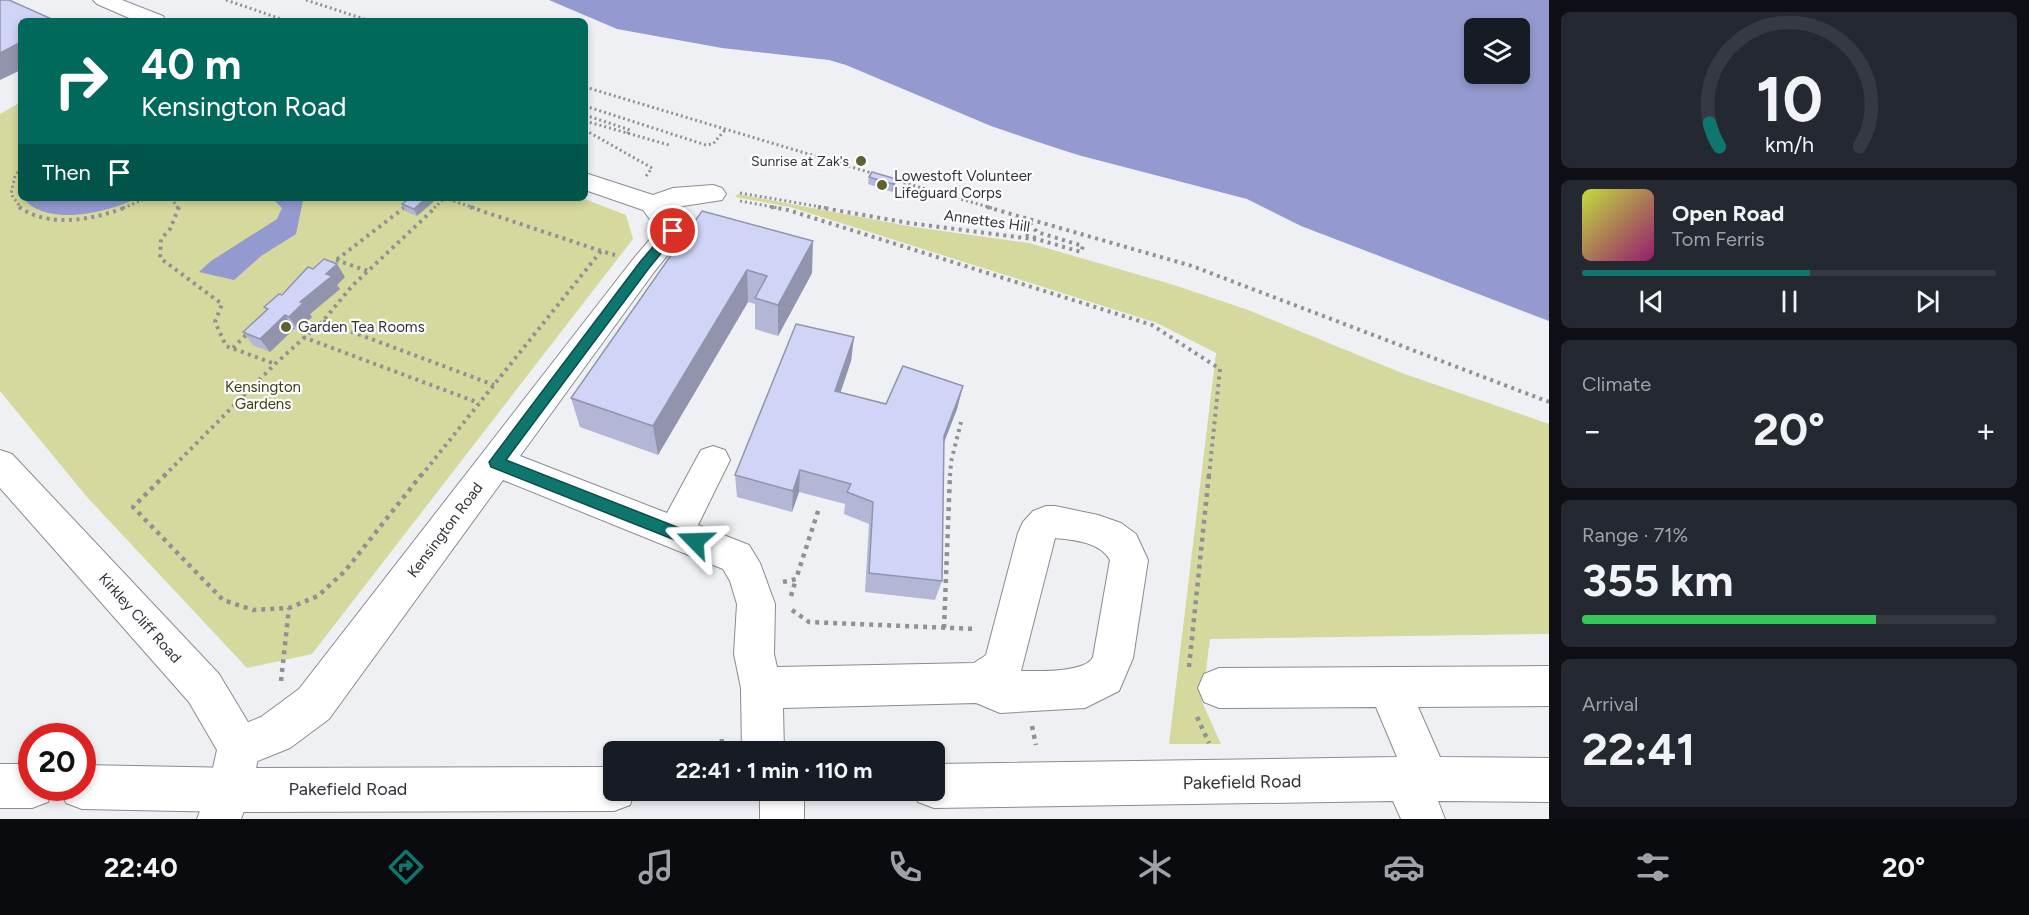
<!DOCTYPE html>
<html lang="en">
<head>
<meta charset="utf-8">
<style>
  body { margin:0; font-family:Figtree,sans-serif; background:#242831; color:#f1f3f6; height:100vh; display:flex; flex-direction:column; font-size:22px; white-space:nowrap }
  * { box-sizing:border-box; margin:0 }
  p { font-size:20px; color:#9ea1a6 }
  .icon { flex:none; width:33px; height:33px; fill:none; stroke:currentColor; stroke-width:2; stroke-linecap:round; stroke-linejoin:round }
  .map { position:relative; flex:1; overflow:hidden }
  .panel { display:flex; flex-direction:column; gap:12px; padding:12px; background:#0d0f14; width:480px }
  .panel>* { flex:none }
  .guide { position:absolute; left:18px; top:18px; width:570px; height:183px; border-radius:9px; box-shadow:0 3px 9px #0003; background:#00695c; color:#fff; overflow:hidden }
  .tools { position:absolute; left:1464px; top:18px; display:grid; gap:12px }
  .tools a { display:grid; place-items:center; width:66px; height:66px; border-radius:9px; background:#171b24; box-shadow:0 3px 9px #0003; font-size:30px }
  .speed { position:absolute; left:18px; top:723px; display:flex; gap:12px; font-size:30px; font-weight:700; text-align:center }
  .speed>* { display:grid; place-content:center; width:78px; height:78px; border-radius:50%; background:#171b24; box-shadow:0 3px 9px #0003; line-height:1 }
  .speed .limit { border:9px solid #d22; background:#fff; color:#111 }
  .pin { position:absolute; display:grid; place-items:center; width:51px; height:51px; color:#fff; margin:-26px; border:3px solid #fff; border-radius:50%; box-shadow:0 2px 6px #0007 }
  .me { position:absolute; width:66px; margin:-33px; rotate:292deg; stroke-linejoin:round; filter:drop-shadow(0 0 4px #0008) }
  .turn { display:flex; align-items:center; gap:21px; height:126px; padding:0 24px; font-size:27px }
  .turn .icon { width:78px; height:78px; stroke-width:2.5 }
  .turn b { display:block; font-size:42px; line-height:51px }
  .then { display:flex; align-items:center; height:57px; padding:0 24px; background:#0003; gap:12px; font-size:22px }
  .big { font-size:45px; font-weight:700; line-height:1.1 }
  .panel .card { flex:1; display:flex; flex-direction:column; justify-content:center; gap:9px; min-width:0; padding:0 21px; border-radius:9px; background:#242831 }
  .panel .dial { align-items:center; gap:0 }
  .dial svg { height:156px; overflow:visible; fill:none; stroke:#363941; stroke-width:7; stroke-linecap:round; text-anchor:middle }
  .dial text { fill:#f1f3f6; stroke:none }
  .song { display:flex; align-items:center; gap:18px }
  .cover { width:72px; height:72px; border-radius:9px; background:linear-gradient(135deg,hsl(70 70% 55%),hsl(320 70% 35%)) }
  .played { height:6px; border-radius:3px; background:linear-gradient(90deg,#0f766e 55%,#363941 55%) }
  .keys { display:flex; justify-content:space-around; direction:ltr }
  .heat { display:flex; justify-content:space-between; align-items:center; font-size:33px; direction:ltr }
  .charge { height:9px; border-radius:4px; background:linear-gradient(90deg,#34c759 71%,#363941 0) }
  .trip { position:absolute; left:603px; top:741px; width:342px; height:60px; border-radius:9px; background:#171b24; box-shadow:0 3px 9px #0003; font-weight:700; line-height:60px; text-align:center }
  .tab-bar { display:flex; height:96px; justify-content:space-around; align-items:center; background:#090b0e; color:#9ea1a6 }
  .tab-bar .icon { width:42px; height:42px }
  .tab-bar .on { color:#0f766e }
  .tab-bar b { font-size:27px; color:#f1f3f6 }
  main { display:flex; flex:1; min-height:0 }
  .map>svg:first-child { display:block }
</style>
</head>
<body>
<main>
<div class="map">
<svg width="1549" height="819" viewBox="0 0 1549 819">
  <rect width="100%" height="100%" fill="#eff0f4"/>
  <path fill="#d5d99d" d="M21,102v96h561l44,17 7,24 -321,415 -65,14 -160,-171 -87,-106v-277z
    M738,194l176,33 115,16 145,42 74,25 154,63 147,51v210l-339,5 -8,63 19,42h-52l47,-391 -59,-30 -367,-116 -55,-10z"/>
  <path fill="#9499d0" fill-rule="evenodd" d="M549,0h1000v321l-248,-95 -54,-27 -169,-44 -40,-13 -47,-16 -145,-61 -17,-5 -107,-12 -105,-19zM1520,28v46h-46v-46z
    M23,198h115c-29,14 -91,30 -115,0z
    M272,198h30l1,2 -7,34 -35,22 -27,24 -35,-8 12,-11 66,-42 5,-11z"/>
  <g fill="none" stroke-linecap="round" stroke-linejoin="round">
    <defs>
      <path id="minor" d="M93,0h29l41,16 3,5h-30l-39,-17z
        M585,173l68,22 20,-7 40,-3 9,3 4,6 -4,6 -52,8 17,23 -33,41 -134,184 147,57 34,-63 12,-4 12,4 5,10 -32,65 51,20 11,18 15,41 -1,50 3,13 197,-4 12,-8 32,-122 5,-11 10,-11 13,-5h9l43,9 23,8 15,11 12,26 -15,98 -14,33 -34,17 -85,5 -24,-10 -193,5 1,44h-42l-1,-64 -7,-34 3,-50 -7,-23 -7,-12 -220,-89 -174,239 -39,29 -50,20 374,-1v23h21l-5,15 -16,6 -384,1 -148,-3 -16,-6 -6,-15h22v-23l156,3 -14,-6 -6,-15 6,-15 37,-15 38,-28 335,-431 24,-28 -15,-20 -58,-20zM1055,538c19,2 45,4 55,22l-17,97c-7,16 -55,14 -72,14z
        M1549,666v40l-131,1 22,50 109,1v44l-111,-1 7,18h-44l-8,-18 -459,7 -16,-6 -4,-12h20v-26l463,-7 -21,-50 -157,1 -15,-6 -6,-14 6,-14 15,-6z
        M0,764h32v24h21l-5,14 -16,6h-32z
        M760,790h44v29h-44z"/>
      <path id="major" d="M0,450l12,4 207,220 35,58 6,15 -8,43 -11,29h-44l11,-29 9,-40 -28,-48 -189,-214z"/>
    </defs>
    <use href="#minor" stroke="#8b8b90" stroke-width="2"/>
    <use href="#major" stroke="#8b8b90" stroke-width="2"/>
    <path stroke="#909194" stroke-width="3" stroke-dasharray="2 3" stroke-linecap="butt" d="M226,0l61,21
      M306,0l64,21
      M585,87l290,87
      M585,106l121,39 7,-1 12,-14
      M585,115l45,15 -3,4
      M585,121l84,24
      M585,130l67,38 -6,8
      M21,168l-6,8 -4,18 10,14
      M894,180l98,28
      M740,193l87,15
      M171,198l7,10
      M444,198l31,10
      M740,201l39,7
      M123,208l24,-10
      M403,208l3,-2
      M434,208l11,-10"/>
    <path stroke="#909194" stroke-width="4" stroke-dasharray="3 4.5" stroke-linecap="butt" d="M19,207c31,22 76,12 108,0
      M179,207l-9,22 -9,10 -1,19 62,46 -7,18 11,24 49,18
      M470,207l131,44
      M771,207l17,3 364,115 68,44 -11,107
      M818,207l91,16 131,17 41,12 2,-6 -46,-14 -10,-12
      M987,207l205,59 357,136
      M1027,220l-3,10 2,4 12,5
      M336,260l32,11
      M331,264l74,-57
      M323,321l171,64
      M303,337l176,66
      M233,348l16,-16
      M164,476l111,-112 48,-43 29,-35 84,-79
      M421,476l180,-225 14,4
      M950,476l1,-14 10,-40"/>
    <path stroke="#909194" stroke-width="4.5" stroke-dasharray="4 5" stroke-linecap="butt" d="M166,474l-33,33 90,93 30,10 36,-2 29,-12 27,-25 77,-97
      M783,582l13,-3 23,-71
      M791,596l5,-17
      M792,610l17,12 167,7
      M944,628l6,-154
      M1189,667l20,-193
      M281,681l8,-73
      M1197,717l12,26
      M1032,726l4,19
      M721,752l1,-15"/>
    <use href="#minor" fill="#fff" fill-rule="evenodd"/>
    <use href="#major" fill="#fff" fill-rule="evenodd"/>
  </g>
  <path fill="#b3b6d4" d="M869,177l27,2 -1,7 -3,6 -24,-8z
    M410,198l7,18 -12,-5 -3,-7z
    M702,211l110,62 -34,63 -23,-7v-25l-7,-2 -90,153 -78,-28 -9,-29z
    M345,277l-8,8 3,4 -30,25 2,3 -14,13 -4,-1 -24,23 -17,-7 -10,-13 23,-22 -2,-3 18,-12z
    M854,337l-3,24 -11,32 46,11 77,-18 -6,23 -13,33 -2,139 -7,19 -70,-8 4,-68 -25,-10 1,-10 -46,-12 -7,20 -55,-15 -2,-22z"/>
  <path fill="#9294ad" d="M21,42v28l-21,10v-27z
    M896,179l-1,7 -3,6 1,-8z
    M426,198h12l-21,18 -3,-7z
    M813,241l-1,32 -34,63v-31z
    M337,264l8,13 -8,8 3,4 -30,25 2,3 -14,13 -9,-13 11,-15 26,-28z
    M747,270l1,32 -90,153 -5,-29z
    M285,315l9,14 -24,23 -10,-13z
    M854,337l-3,24 -18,54 2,-24z
    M963,386l-6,23 -19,49 6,-22z
    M800,470l-1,22 -7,20 1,-21z"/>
  <path fill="#d0d4f7" stroke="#9294ad" stroke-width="1.5" d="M0,0h9l45,20 -2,1h-31v21l-21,11z
    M872,172l24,7 -3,5 -24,-7z
    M410,198h16l-12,11 -12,-5z
    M702,211l111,30 -35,64 -23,-7 12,-22 -20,-6 -94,156 -82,-28z
    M324,259l13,5 -11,10 6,2 -32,26 3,1 -14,14 -4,-2 -25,24 -17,-7 25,-23 -4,-2 15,-13 3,1 26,-28 5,2z
    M796,324l58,13 -19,54 51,13 17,-38 60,20 -19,50 -2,145 -73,-8 4,-71 -26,-10 4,-8 -51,-14 -7,21 -58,-16z"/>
  <path fill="#0f766e" stroke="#0a4d48" stroke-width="1.5" d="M673,227l4,1v6l-28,34 -143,192 194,76 3,5 -3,5 -5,2 -204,-81 -2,-5 151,-200 29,-34z"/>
  <g fill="#5f612e" stroke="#fdfdff" stroke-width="2">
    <circle cx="861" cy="161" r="6"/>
    <circle cx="882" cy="185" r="6"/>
    <circle cx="286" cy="327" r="6"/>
  </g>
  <g text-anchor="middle" stroke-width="4.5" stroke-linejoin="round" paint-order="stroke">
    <g font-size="14" fill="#323234" stroke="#fdfdff" text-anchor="end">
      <text x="849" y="166">Sunrise at Zak's</text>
    </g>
    <g font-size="15" fill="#323234" stroke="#fdfdff" text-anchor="start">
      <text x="894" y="181">Lowestoft Volunteer<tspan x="894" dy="17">Lifeguard Corps</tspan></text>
      <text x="298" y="332">Garden Tea Rooms</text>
    </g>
    <g font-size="15" fill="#323234" stroke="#fdfdff">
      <text transform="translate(987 221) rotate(8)" y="5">Annettes Hill</text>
      <text transform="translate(445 530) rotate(-53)" y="5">Kensington Road</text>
      <text transform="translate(140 618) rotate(48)" y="5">Kirkley Cliff Road</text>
    </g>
    <g font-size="15" fill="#3c3e0e" stroke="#fdfdff">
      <text x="263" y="392">Kensington<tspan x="263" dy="17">Gardens</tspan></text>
    </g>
    <g font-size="18" fill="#323234" stroke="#fdfdff">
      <text transform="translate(1242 782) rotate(-1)" y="6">Pakefield Road</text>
      <text x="348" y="795">Pakefield Road</text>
    </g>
  </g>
</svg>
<div class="tools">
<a><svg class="icon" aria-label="layers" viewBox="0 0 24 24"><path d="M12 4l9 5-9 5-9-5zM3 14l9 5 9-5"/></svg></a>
</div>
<div class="speed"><div class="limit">20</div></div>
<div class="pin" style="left:673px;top:231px;background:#d93025"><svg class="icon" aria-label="arrive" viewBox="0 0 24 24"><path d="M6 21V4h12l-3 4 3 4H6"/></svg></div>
<svg class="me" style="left:695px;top:541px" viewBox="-20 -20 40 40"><path d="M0-17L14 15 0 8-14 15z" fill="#0f766e" stroke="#fff" stroke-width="4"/></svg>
<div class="trip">22:41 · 1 min · 110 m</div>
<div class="guide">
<div class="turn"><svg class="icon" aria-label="right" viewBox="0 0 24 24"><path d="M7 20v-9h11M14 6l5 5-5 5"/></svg><div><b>40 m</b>Kensington Road</div></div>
<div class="then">Then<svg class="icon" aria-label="arrive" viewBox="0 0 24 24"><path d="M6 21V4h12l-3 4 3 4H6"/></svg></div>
</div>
</div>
<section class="panel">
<div class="card dial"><svg viewBox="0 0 100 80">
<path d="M14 69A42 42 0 1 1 86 69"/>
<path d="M14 69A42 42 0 0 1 9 57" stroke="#0f766e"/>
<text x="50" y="56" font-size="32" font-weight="700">10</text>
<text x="50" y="72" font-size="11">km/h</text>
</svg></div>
<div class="card">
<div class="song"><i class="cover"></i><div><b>Open Road</b><p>Tom Ferris</p></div></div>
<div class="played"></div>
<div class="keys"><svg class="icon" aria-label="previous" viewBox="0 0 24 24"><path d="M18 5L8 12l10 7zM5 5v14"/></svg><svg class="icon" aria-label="pause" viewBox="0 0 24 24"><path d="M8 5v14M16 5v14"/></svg><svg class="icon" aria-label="next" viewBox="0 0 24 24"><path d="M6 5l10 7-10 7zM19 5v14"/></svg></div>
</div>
<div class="card"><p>Climate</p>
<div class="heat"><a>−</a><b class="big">20°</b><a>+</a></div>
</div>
<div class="card"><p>Range · 71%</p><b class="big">355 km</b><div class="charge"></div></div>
<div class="card"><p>Arrival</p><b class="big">22:41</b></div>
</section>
</main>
<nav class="tab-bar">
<b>22:40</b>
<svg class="icon on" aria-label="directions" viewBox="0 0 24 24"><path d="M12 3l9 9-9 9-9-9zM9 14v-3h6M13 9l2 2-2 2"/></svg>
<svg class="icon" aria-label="music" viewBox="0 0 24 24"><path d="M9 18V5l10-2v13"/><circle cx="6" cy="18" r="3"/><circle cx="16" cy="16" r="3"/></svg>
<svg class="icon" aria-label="phone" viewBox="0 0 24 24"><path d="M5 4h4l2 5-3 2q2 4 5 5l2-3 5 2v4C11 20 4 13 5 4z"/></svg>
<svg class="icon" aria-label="climate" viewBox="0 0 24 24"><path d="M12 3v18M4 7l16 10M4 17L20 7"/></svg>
<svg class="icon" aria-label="car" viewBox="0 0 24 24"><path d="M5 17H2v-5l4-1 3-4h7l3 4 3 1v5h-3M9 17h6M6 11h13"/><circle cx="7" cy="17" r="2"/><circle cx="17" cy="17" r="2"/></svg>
<svg class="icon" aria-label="filters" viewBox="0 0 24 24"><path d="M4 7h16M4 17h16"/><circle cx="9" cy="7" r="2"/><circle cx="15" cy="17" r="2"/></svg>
<b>20°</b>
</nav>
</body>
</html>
